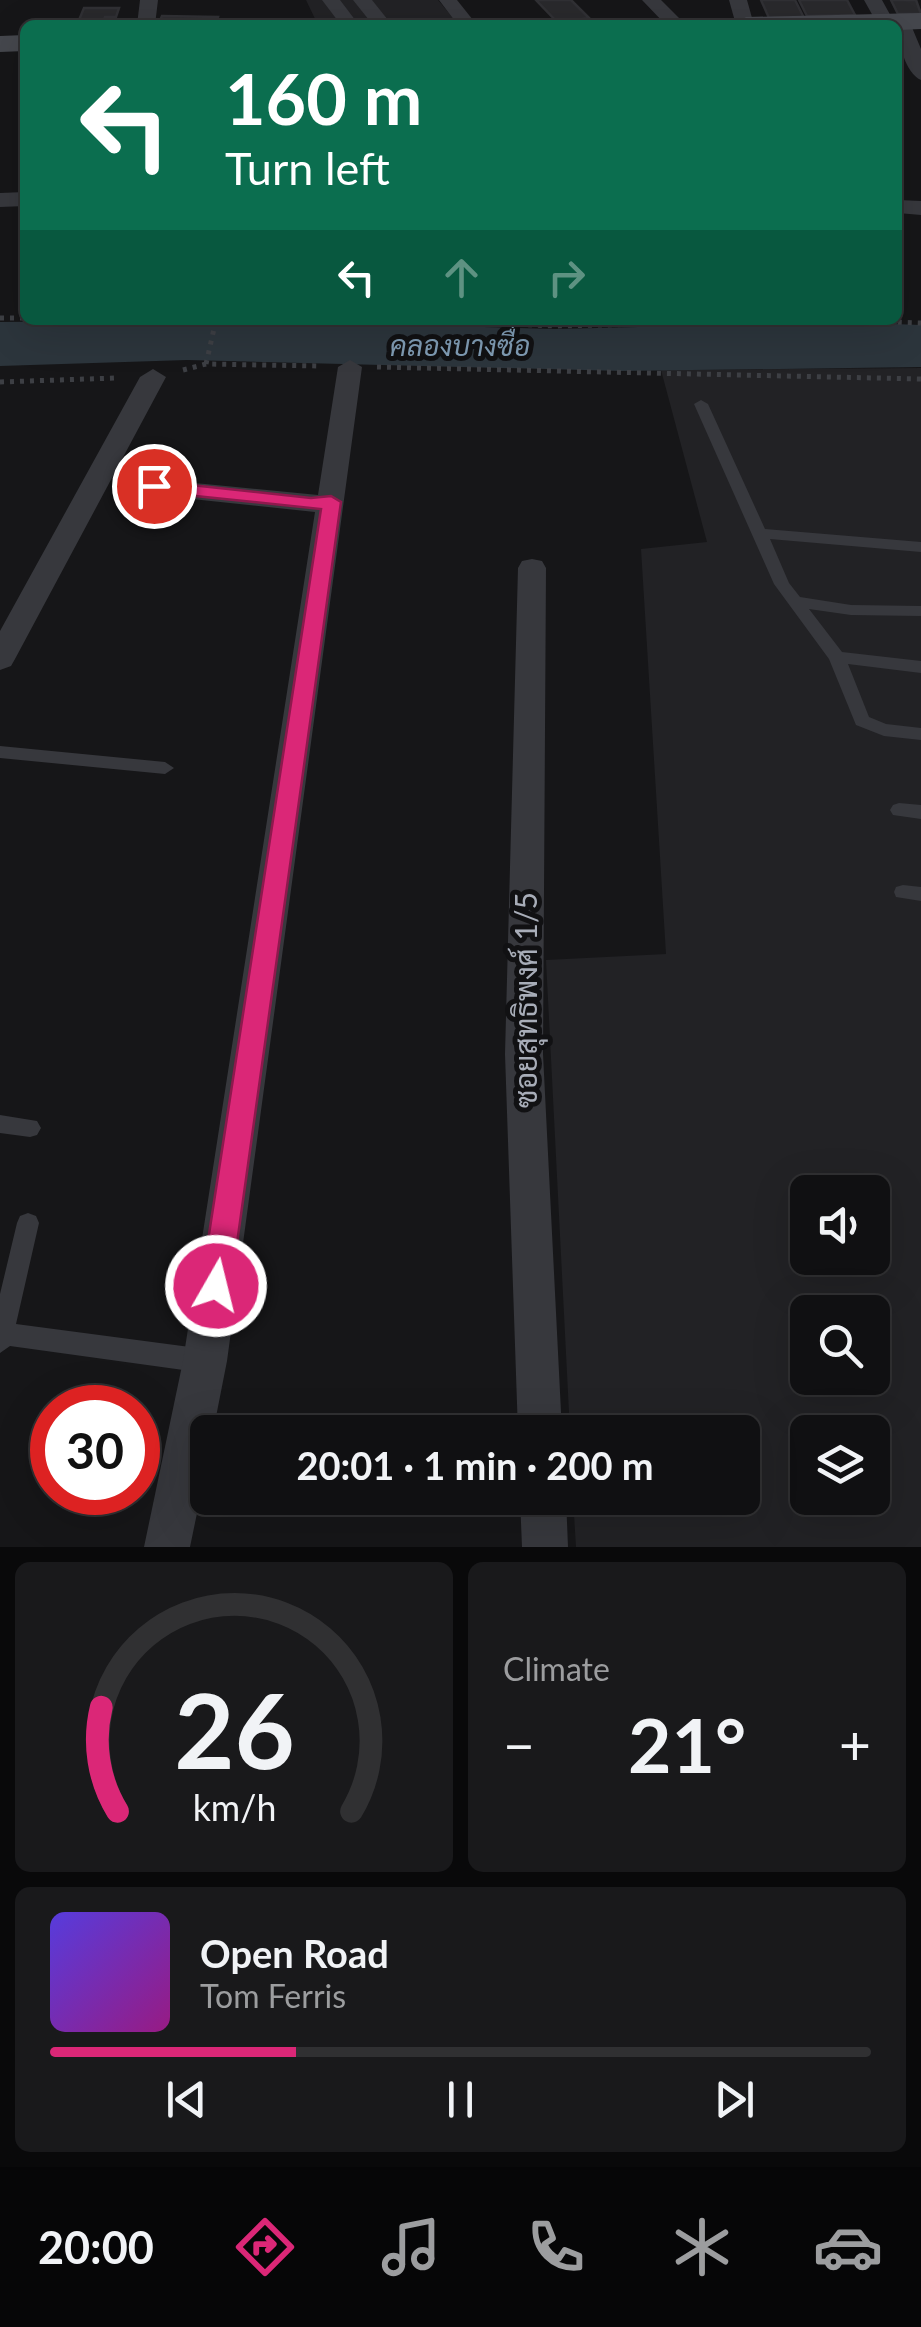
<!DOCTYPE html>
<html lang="en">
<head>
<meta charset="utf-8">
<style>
  body { margin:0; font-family:Lato,Sarabun,sans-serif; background:#19191b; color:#f1f3f6; height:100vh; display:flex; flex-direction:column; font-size:38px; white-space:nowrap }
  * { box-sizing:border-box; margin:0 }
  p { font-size:32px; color:#9c9d9f }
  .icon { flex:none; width:55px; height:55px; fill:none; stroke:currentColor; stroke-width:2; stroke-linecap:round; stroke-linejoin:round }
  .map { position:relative; height:1547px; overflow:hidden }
  .sheet { display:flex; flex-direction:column; gap:15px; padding:15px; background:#09090a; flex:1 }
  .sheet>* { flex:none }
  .banner { position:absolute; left:20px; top:20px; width:882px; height:305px; border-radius:15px; box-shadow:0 10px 40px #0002,0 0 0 2px #303032; background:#0b6e4f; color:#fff; overflow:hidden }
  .buttons { position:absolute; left:790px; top:1175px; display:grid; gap:20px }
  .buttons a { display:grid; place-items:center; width:100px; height:100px; border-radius:15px; background:#101012; box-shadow:0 10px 40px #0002,0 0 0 2px #303032; font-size:50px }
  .speed { position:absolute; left:30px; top:1385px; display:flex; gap:20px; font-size:50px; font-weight:700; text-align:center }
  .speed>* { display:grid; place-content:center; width:130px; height:130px; border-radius:50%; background:#101012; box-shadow:0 10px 40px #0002,0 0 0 2px #303032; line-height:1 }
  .speed .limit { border:15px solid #d22; background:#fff; color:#111 }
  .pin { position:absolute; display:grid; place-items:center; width:85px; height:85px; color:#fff; margin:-42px; border:5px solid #fff; border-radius:50%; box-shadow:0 2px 10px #0007 }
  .me { position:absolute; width:110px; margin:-55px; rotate:8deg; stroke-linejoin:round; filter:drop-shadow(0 0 8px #0008) }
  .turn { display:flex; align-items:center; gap:35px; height:210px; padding:0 40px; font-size:45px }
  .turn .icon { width:130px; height:130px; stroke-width:2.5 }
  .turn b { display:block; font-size:70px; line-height:85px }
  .lanes { display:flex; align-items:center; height:95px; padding:0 40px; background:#0003; justify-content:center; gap:50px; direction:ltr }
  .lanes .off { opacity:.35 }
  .big { font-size:75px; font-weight:700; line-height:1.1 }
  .sheet .widget { flex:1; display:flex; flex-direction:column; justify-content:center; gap:15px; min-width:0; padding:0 35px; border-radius:15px; background:#19191b }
  .sheet .dial { align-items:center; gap:0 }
  .dial svg { height:260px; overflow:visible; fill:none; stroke:#303032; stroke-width:7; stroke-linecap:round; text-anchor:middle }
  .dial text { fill:#f1f3f6; stroke:none }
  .song { display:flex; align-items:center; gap:30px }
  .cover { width:120px; height:120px; border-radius:15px; background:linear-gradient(135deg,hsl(250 70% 55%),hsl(310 70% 35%)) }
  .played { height:10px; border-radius:5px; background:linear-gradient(90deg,#db2777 30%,#303032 30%) }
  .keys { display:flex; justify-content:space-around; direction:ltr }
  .heat { display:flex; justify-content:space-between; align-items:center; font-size:55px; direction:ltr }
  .sheet .tiles { flex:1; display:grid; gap:15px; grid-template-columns:1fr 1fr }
  .widget:last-child { grid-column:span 2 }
  .trip { position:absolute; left:190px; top:1415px; width:570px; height:100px; border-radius:15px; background:#101012; box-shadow:0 10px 40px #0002,0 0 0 2px #303032; font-weight:700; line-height:100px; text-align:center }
  .tab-bar { display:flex; height:160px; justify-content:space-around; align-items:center; background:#060607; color:#9c9d9f }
  .tab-bar .icon { width:70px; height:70px }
  .tab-bar .active { color:#db2777 }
  .tab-bar b { font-size:45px; color:#f1f3f6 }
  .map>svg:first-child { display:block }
</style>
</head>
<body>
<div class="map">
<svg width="921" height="1547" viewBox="0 0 921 1547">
  <rect width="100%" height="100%" fill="#161618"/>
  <path fill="#222225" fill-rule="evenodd" d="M306,0h132l21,25h-141z
    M921,368v1179h-345l-3,-49h169v-66h-172l-24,-472 120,-6 -25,-405 66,-7 -46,-172zM808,1192h64v66h-64zM808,1312h64v66h-64zM808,1432h64v66h-64z"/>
  <path fill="#2c353c" d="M234,320l321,9 286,-7 80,3v42l-299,4 -435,-11 -187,6v-44z"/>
  <path fill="#29292c" stroke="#303034" stroke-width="2.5" d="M536,0h35l18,18 -31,5z
    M761,0h34l9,18h-35z
    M799,0h48l8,15 -48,1z
    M891,0h25l5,14h-23z
    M84,8h35l-3,9h-11l-3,8h-25z
    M162,16l56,1 -3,8h-57z"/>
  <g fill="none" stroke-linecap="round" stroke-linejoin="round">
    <path stroke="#3d3f44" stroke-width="5" stroke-dasharray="4 6" stroke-linecap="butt" d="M0,318h25
      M87,320h20
      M418,320l137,6 285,-6 81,3
      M206,364l10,-44
      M377,367l544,12
      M183,370l23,-6 114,2
      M0,382l116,-4"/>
    <path fill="#37383d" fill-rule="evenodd" d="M701,400l7,4 57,125 156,13v10l-151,-13 19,44 11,14 51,8 70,1v10l-70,-1 -42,-6 33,43 79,9v12l-73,-9 21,53 17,7 35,4v12l-37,-4 -28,-11 -27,-66 -55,-75 -80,-180z
      M0,746l165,16 9,6 -9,6 -165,-16z
      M899,803l22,2v14l-28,-4 -3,-5 3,-5z
      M903,885l18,2v14l-25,-4 -2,-5 2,-5z
      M0,1115l37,6 4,7 -4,7 -7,2 -30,-4z
      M28,1213l8,3 3,7 -23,101 189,25 8,4 4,8 -4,8 -8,4 -195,-27 -10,7v-59l17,-71 3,-7z"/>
    <path fill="#37383d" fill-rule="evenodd" d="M140,0h18l-3,25h-18z
      M322,0h18l19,25h-18z
      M353,0h19l20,25h-19z
      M439,0h18l20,25h-19z
      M642,0h19l25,25h-20z
      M729,0h18l7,25h-18z
      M864,0h18l11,20 15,-2 13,31v31c-16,-7 -23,-38 -23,-55h-20z
      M25,192v14l-25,1v-14z
      M898,200l23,1v14l-23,-2z
      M350,360l12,7 -135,994 -14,71h-5v28l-18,87h-46l39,-186 132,-849 -161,-17 -14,-8 14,-8 164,16 20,-128z
      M153,369l13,8 -151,282 -4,7 -11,4v-39l140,-254z
      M532,559l10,2 4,7 -3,486 19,378h-44l-13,-378 13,-486 4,-7z
      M520,1498h46l2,49h-46z"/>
    <path fill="#45474d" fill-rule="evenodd" d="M921,13v16l-23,1v-5h-166l14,-8z
      M25,35v16l-25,1v-16z"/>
  </g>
  <path fill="#db2777" stroke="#8e194d" stroke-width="2.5" d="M154,481l157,17 20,-2 10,6 -110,784 -5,10 -10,4 -10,-4 -5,-10 120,-777 -174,-18v-9z"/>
  <g text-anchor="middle" stroke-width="10" stroke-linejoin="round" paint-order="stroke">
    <g font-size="28" font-style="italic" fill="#7f9bb3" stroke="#111113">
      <text x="460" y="356">คลองบางซื่อ</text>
    </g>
    <g font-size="30" fill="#a8adb8" stroke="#111113">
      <text transform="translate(527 1000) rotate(-90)" y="10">ซอยสุทธิพงศ์ 1/5</text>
    </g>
  </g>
</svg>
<div class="buttons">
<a><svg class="icon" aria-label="sound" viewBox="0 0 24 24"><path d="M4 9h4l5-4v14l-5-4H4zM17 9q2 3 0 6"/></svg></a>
<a><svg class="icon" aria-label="search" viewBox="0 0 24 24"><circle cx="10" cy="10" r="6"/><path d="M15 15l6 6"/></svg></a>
<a><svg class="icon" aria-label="layers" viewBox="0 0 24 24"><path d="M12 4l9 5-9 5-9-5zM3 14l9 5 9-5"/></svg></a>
</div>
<div class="speed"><div class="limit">30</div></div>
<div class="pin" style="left:154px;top:486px;background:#d93025"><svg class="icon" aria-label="arrive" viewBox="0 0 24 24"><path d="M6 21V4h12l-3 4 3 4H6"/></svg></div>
<svg class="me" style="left:216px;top:1286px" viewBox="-20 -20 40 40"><circle r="17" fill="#db2777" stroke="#fff" stroke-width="3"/><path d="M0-11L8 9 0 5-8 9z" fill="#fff"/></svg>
<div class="trip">20:01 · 1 min · 200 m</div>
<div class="banner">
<div class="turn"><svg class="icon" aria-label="left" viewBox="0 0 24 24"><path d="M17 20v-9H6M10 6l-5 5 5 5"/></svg><div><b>160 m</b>Turn left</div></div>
<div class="lanes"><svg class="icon" aria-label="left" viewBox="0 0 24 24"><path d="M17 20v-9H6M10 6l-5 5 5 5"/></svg><svg class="icon off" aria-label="ahead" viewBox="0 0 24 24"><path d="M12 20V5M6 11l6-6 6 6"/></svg><svg class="icon off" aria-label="right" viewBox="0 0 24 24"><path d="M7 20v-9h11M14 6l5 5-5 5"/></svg></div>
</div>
</div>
<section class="sheet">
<div class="tiles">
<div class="widget dial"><svg viewBox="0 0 100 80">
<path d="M14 69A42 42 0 1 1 86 69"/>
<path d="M14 69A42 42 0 0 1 9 37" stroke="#db2777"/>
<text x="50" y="56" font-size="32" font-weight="700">26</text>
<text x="50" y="72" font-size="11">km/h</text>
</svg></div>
<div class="widget"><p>Climate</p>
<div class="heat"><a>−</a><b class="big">21°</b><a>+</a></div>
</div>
<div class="widget">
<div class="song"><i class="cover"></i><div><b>Open Road</b><p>Tom Ferris</p></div></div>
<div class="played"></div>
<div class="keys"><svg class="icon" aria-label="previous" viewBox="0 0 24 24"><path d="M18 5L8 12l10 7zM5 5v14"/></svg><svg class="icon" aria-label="pause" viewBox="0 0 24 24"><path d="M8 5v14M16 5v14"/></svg><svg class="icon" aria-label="next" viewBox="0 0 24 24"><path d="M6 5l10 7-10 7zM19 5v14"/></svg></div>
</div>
</div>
</section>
<nav class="tab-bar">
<b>20:00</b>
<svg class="icon active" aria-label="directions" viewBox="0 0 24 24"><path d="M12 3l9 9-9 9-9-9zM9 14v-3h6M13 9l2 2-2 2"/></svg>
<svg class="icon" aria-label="music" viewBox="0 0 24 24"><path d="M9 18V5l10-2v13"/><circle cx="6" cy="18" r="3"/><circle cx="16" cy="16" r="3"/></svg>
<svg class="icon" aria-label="phone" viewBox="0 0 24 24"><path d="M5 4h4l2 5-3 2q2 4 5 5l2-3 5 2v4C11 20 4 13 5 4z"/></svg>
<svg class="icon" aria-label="climate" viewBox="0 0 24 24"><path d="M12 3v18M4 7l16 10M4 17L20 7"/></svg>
<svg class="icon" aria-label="car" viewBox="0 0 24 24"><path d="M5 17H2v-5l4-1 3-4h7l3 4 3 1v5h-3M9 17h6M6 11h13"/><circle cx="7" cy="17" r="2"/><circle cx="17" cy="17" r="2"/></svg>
</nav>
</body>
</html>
